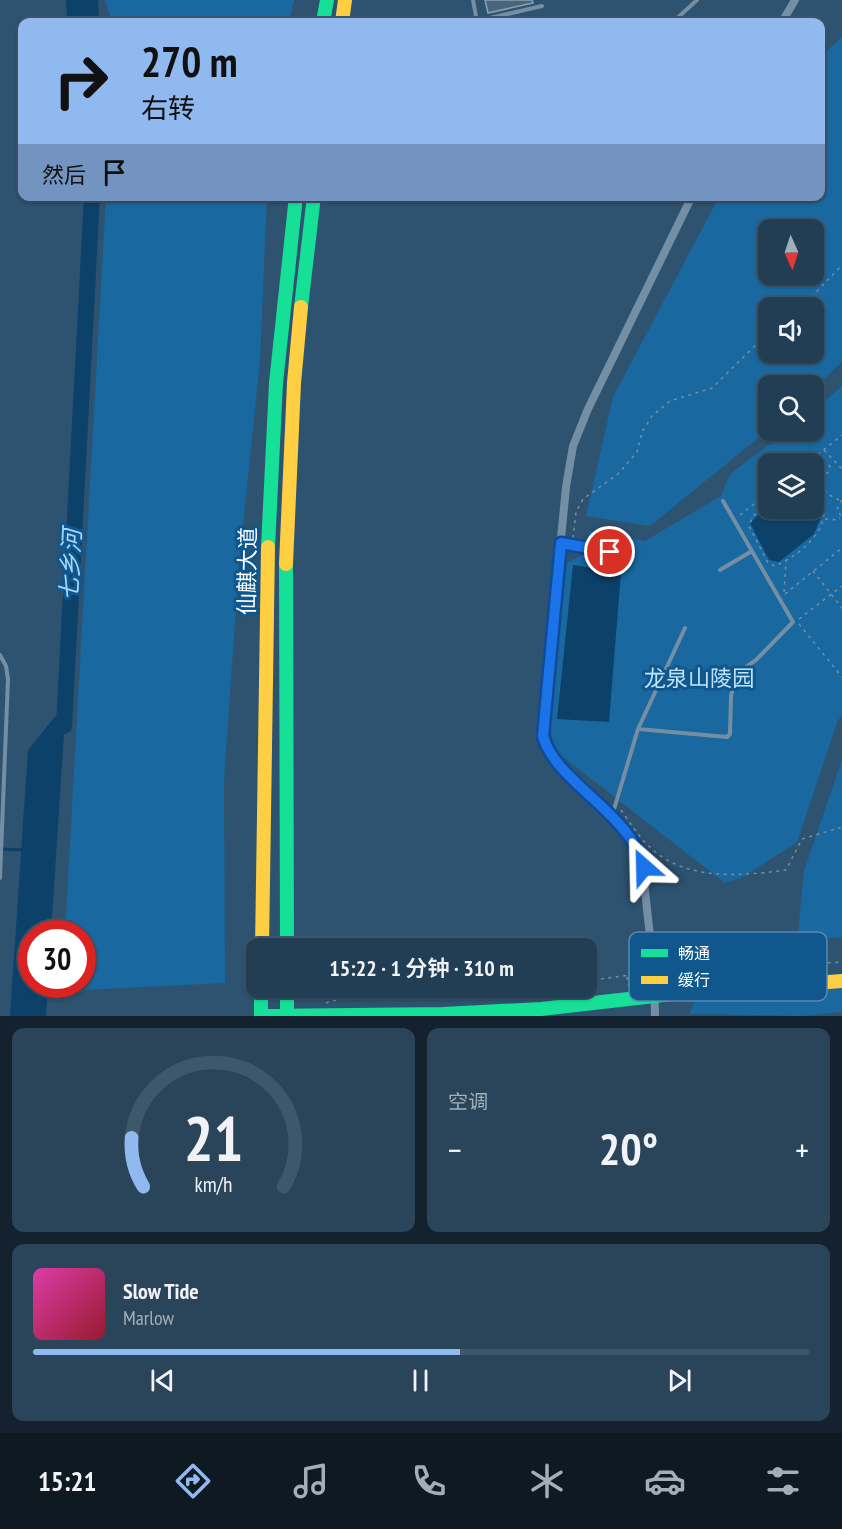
<!DOCTYPE html>
<html lang="zh">
<head>
<meta charset="utf-8">
<style>
  body { margin:0; font-family:"PT Sans Narrow","Noto Sans SC",sans-serif; background:#2a455a; color:#f1f3f6; height:100vh; display:flex; flex-direction:column; font-size:22px; white-space:nowrap }
  * { box-sizing:border-box; margin:0 }
  p { font-size:20px; color:#a2aeb8 }
  .icon { flex:none; width:33px; height:33px; fill:none; stroke:currentColor; stroke-width:2; stroke-linecap:round; stroke-linejoin:round }
  .map { position:relative; height:1016px; overflow:hidden }
  .side { display:flex; flex-direction:column; gap:12px; padding:12px; background:#13222e; flex:1 }
  .side>* { flex:none }
  .top-card { position:absolute; left:18px; top:18px; width:807px; height:183px; border-radius:12px; box-shadow:0 2px 4px #0004,0 0 0 2px #3f576b; background:#90b9f0; color:#111; overflow:hidden }
  .needle { width:39px; rotate:177deg }
  .fabs { position:absolute; left:758px; top:219px; display:grid; gap:12px }
  .fabs a { display:grid; place-items:center; width:66px; height:66px; border-radius:12px; background:#223e54; box-shadow:0 2px 4px #0004,0 0 0 2px #3f576b; font-size:30px }
  .speed { position:absolute; left:18px; top:920px; display:flex; gap:12px; font-size:30px; font-weight:700; text-align:center }
  .speed>* { display:grid; place-content:center; width:78px; height:78px; border-radius:50%; background:#223e54; box-shadow:0 2px 4px #0004,0 0 0 2px #3f576b; line-height:1 }
  .speed .limit { border:9px solid #d22; background:#fff; color:#111 }
  .pin { position:absolute; display:grid; place-items:center; width:51px; height:51px; color:#fff; margin:-26px; border:3px solid #fff; border-radius:50%; box-shadow:0 2px 6px #0007 }
  .me { position:absolute; width:66px; margin:-33px; rotate:335deg; stroke-linejoin:round; filter:drop-shadow(0 0 4px #0008) }
  .turn { display:flex; align-items:center; gap:21px; height:126px; padding:0 24px; font-size:27px }
  .turn .icon { width:78px; height:78px; stroke-width:2.5 }
  .turn b { display:block; font-size:42px; line-height:51px }
  .then { display:flex; align-items:center; height:57px; padding:0 24px; background:#0003; gap:12px; font-size:22px }
  .big { font-size:45px; font-weight:600; line-height:1.1 }
  .side .widget { flex:1; display:flex; flex-direction:column; justify-content:center; gap:9px; min-width:0; padding:0 21px; border-radius:12px; background:#2a455a }
  .side .dial { align-items:center; gap:0 }
  .dial svg { height:156px; overflow:visible; fill:none; stroke:#3f576b; stroke-width:7; stroke-linecap:round; text-anchor:middle }
  .dial text { fill:#f1f3f6; stroke:none }
  .song { display:flex; align-items:center; gap:18px }
  .cover { width:72px; height:72px; border-radius:9px; background:linear-gradient(135deg,hsl(320 70% 55%),hsl(350 70% 35%)) }
  .played { height:6px; border-radius:3px; background:linear-gradient(90deg,#90b9f0 55%,#3f576b 55%) }
  .keys { display:flex; justify-content:space-around; direction:ltr }
  .heat { display:flex; justify-content:space-between; align-items:center; font-size:33px; direction:ltr }
  .side .tiles { flex:1; display:grid; gap:12px; grid-template-columns:1fr 1fr }
  .widget:last-child { grid-column:span 2 }
  .trip { position:absolute; left:246px; top:938px; width:351px; height:60px; border-radius:12px; background:#223e54; box-shadow:0 2px 4px #0004,0 0 0 2px #3f576b; font-weight:600; line-height:60px; text-align:center }
  .tabs { display:flex; height:96px; justify-content:space-around; align-items:center; background:#0e1922; color:#a2aeb8 }
  .tabs .icon { width:42px; height:42px }
  .tabs .selected { color:#90b9f0 }
  .tabs b { font-size:27px; color:#f1f3f6 }
  .map>svg:first-child { display:block }
</style>
</head>
<body>
<div class="map">
<svg width="842" height="1016" viewBox="0 0 842 1016">
  <rect width="100%" height="100%" fill="#2d5370"/>
  <path fill="#1a68a0" fill-rule="evenodd" d="M105,0h189l-5,22h-177z
    M842,37v325l-29,27v-3h-45v44l-118,96 -64,-10 27,-119 106,-200 101,-1 1,-140zM768,230h45v44h-45zM768,308h45v44h-45z
    M106,197h161l-7,163 -21,204 -15,216 1,203 -163,8v-7h20v-51h-17z
    M842,386v330l-4,4 -41,122 -54,35 -18,6 -171,-133 -4,-25 17,-162 17,-9 5,-23 56,10 76,-45 9,-22 57,-43 26,-1v-19zM768,464h45v44h-45z
    M842,760v177l-45,5 7,-71z
    M842,988v24l-40,4 -112,-2c1,-9 6,-15 15,-17z"/>
  <path fill="#0c4169" d="M66,0h32l1,22h-32z
    M813,496l10,16 -9,22 -35,28 -10,-2 -19,-37 18,-17v2h45z
    M573,565l48,7 -12,150 -52,-3z
    M66,703l-15,230h-19v51h16l-2,32h-36l18,-266z"/>
  <g fill="none" stroke-linecap="round" stroke-linejoin="round">
    <path stroke="#0c4169" stroke-width="3" d="M2,849l23,1"/>
    <path stroke="#0c4169" stroke-width="16" d="M64,726l28,-530"/>
  </g>
  <path fill="#48677f" stroke="#88a0b3" stroke-width="1.5" d="M485,0h47l1,3 -45,10z"/>
  <g fill="none" stroke-linecap="round" stroke-linejoin="round">
    <path stroke="#748fa4" stroke-width="1.5" stroke-dasharray="3 4.5" stroke-linecap="butt" d="M801,308l41,-43
      M824,450l18,19
      M818 468a6 6 0 1 1 12 0a6 6 0 1 1-12 0Z
      M806,464l36,-29
      M824,475l2,18 15,8
      M842,500l-5,9 5,9
      M768,505l-15,11 -4,10 19,37 7,3c21,-9 49,-30 49,-55l-11,-16
      M740,515l28,-22
      M825,519l13,1 2,-2
      M573,538l3,-26 7,-13 35,-25 19,-22 5,-20 10,-16 18,-15 42,-13 56,-55
      M813,571l29,37
      M784,592l2,-31
      M785,594l57,-46
      M799,619l43,-33
      M799,624l43,53
      M621,810c10,14 19,29 32,40 36,31 89,26 133,20l16,-31 40,-12
      M663,972l179,-10
      M627,977l1,8
      M586,981l59,-8
      M326,1003c71,-22 145,-6 217,-16"/>
    <path stroke="#748fa4" stroke-width="4" d="M473,0l4,22
      M477,21l65,-15
      M673,22l24,-22
      M562,543l71,13
      M720,570l32,-19
      M0,655l6,11 2,13 -8,199
      M638,729l89,8 3,-3 1,-38 6,-23 19,-13 37,-38 -70,-121
      M612,816l26,-87 47,-101"/>
    <path stroke="#748fa4" stroke-width="8" d="M782,22l13,-22
      M655,1016l-1,-44 -13,-117 -29,-38 -61,-62 -8,-19v-13l23,-236 7,-41 15,-37 104,-213"/>
    <path stroke="#16e098" stroke-width="14" d="M323,22l4,-22
      M301,307l13,-111
      M268,547l8,-164 20,-187
      M286,564l1,384
      M261,987v29
      M287,987v29
      M264,1016l179,-2 98,-5 131,-15"/>
    <path stroke="#ffcf43" stroke-width="14" d="M342,22l3,-22
      M286,564l8,-181 7,-76
      M262,948l6,-401
      M672,994l170,-13"/>
  </g>
  <g fill="none" stroke-linecap="round" stroke-linejoin="round">
    <defs>
      <path id="route" d="M610,552l-49,-9 -18,193c12,46 87,76 101,131"/>
    </defs>
    <use href="#route" stroke="#114b97" stroke-width="15"/>
    <use href="#route" stroke="#1a73e8" stroke-width="10"/>
  </g>
  <g text-anchor="middle" stroke-width="6" stroke-linejoin="round" paint-order="stroke">
    <g font-size="22" fill="#fff" stroke="#10578d">
      <text transform="translate(247 571) rotate(-89)" y="8">仙麒大道</text>
    </g>
    <g font-size="22" fill="#bee3fd" stroke="#10578d">
      <text x="699" y="686">龙泉山陵园</text>
    </g>
    <g font-size="24" font-style="italic" fill="#a3d6fa" stroke="#10578d">
      <text transform="translate(71 565) rotate(-87)" y="8">七乡河</text>
    </g>
  </g>
  <rect x="629" y="932" width="198" height="69" rx="9" fill="#10578d" stroke="#5889af" stroke-width="1.5"/>
  <rect x="641" y="949" width="27" height="8" fill="#16e098"/>
  <rect x="641" y="976" width="27" height="8" fill="#ffcf43"/>
  <g font-size="16" fill="#fff">
    <text x="678" y="959">畅通</text>
    <text x="678" y="986">缓行</text>
  </g>
</svg>
<div class="fabs">
<a><svg class="needle" viewBox="-14 -14 28 28"><path d="M0-13l5 13h-10z" fill="#e53935"/><path d="M0 13l5-13h-10z" fill="#a2aeb8"/></svg></a>
<a><svg class="icon" aria-label="sound" viewBox="0 0 24 24"><path d="M4 9h4l5-4v14l-5-4H4zM17 9q2 3 0 6"/></svg></a>
<a><svg class="icon" aria-label="search" viewBox="0 0 24 24"><circle cx="10" cy="10" r="6"/><path d="M15 15l6 6"/></svg></a>
<a><svg class="icon" aria-label="layers" viewBox="0 0 24 24"><path d="M12 4l9 5-9 5-9-5zM3 14l9 5 9-5"/></svg></a>
</div>
<div class="speed"><div class="limit">30</div></div>
<div class="pin" style="left:610px;top:552px;background:#d93025"><svg class="icon" aria-label="arrive" viewBox="0 0 24 24"><path d="M6 21V4h12l-3 4 3 4H6"/></svg></div>
<svg class="me" style="left:644px;top:867px" viewBox="-20 -20 40 40"><path d="M0-17L14 15 0 8-14 15z" fill="#1a73e8" stroke="#fff" stroke-width="4"/></svg>
<div class="trip">15:22 · 1 分钟 · 310 m</div>
<div class="top-card">
<div class="turn"><svg class="icon" aria-label="right" viewBox="0 0 24 24"><path d="M7 20v-9h11M14 6l5 5-5 5"/></svg><div><b>270 m</b>右转</div></div>
<div class="then">然后<svg class="icon" aria-label="arrive" viewBox="0 0 24 24"><path d="M6 21V4h12l-3 4 3 4H6"/></svg></div>
</div>
</div>
<section class="side">
<div class="tiles">
<div class="widget dial"><svg viewBox="0 0 100 80">
<path d="M14 69A42 42 0 1 1 86 69"/>
<path d="M14 69A42 42 0 0 1 8 44" stroke="#90b9f0"/>
<text x="50" y="56" font-size="32" font-weight="700">21</text>
<text x="50" y="72" font-size="11">km/h</text>
</svg></div>
<div class="widget"><p>空调</p>
<div class="heat"><a>−</a><b class="big">20°</b><a>+</a></div>
</div>
<div class="widget">
<div class="song"><i class="cover"></i><div><b>Slow Tide</b><p>Marlow</p></div></div>
<div class="played"></div>
<div class="keys"><svg class="icon" aria-label="previous" viewBox="0 0 24 24"><path d="M18 5L8 12l10 7zM5 5v14"/></svg><svg class="icon" aria-label="pause" viewBox="0 0 24 24"><path d="M8 5v14M16 5v14"/></svg><svg class="icon" aria-label="next" viewBox="0 0 24 24"><path d="M6 5l10 7-10 7zM19 5v14"/></svg></div>
</div>
</div>
</section>
<nav class="tabs">
<b>15:21</b>
<svg class="icon selected" aria-label="directions" viewBox="0 0 24 24"><path d="M12 3l9 9-9 9-9-9zM9 14v-3h6M13 9l2 2-2 2"/></svg>
<svg class="icon" aria-label="music" viewBox="0 0 24 24"><path d="M9 18V5l10-2v13"/><circle cx="6" cy="18" r="3"/><circle cx="16" cy="16" r="3"/></svg>
<svg class="icon" aria-label="phone" viewBox="0 0 24 24"><path d="M5 4h4l2 5-3 2q2 4 5 5l2-3 5 2v4C11 20 4 13 5 4z"/></svg>
<svg class="icon" aria-label="climate" viewBox="0 0 24 24"><path d="M12 3v18M4 7l16 10M4 17L20 7"/></svg>
<svg class="icon" aria-label="car" viewBox="0 0 24 24"><path d="M5 17H2v-5l4-1 3-4h7l3 4 3 1v5h-3M9 17h6M6 11h13"/><circle cx="7" cy="17" r="2"/><circle cx="17" cy="17" r="2"/></svg>
<svg class="icon" aria-label="filters" viewBox="0 0 24 24"><path d="M4 7h16M4 17h16"/><circle cx="9" cy="7" r="2"/><circle cx="15" cy="17" r="2"/></svg>
</nav>
</body>
</html>
